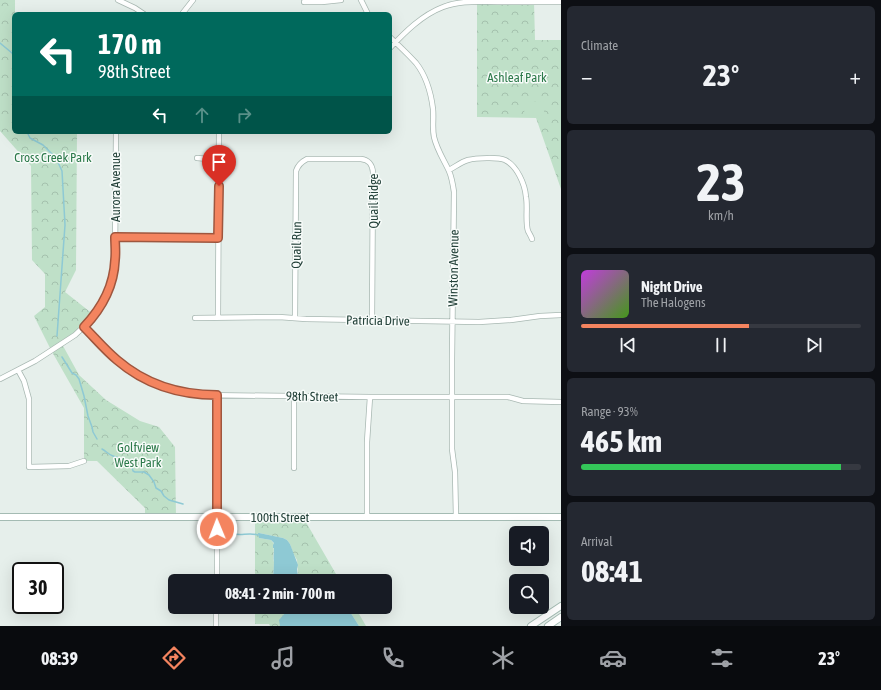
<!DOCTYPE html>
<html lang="en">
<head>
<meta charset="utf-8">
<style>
  body { margin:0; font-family:"Asap Condensed",sans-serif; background:#242831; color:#f1f3f6; height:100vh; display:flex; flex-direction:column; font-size:15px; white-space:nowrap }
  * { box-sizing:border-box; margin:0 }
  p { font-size:13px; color:#9ea1a6 }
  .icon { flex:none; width:22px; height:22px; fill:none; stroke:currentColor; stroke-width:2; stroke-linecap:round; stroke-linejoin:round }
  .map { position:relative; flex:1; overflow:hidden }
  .sheet { display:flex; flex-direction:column; gap:6px; padding:6px; background:#0d0f14; width:320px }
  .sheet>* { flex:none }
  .guide { position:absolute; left:12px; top:12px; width:380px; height:122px; border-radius:6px; box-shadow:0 4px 16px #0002; background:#00695c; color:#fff; overflow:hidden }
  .controls { position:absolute; left:509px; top:526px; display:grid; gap:8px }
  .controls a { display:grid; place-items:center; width:40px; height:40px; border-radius:6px; background:#171b24; box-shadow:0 4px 16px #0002; font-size:20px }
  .speed { position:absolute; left:12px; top:562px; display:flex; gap:8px; font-size:20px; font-weight:700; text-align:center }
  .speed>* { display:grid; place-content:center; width:52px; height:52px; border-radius:50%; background:#171b24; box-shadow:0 4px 16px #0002; line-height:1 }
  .speed .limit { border:2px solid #111; border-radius:6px; background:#fff; color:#111 }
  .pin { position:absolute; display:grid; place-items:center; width:34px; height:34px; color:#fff; margin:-41px -17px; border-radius:50% 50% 50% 0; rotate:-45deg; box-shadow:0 0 4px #0007 }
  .pin .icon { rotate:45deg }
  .me { position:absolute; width:44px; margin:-22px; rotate:359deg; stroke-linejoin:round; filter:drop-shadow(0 0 3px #0008) }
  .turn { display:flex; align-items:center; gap:14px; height:84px; padding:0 20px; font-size:18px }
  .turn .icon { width:52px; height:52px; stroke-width:2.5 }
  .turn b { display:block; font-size:28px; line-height:34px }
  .lanes { display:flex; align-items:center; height:38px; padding:0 20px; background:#0003; justify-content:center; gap:20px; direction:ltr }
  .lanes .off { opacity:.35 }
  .big { font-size:30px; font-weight:700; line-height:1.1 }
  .sheet .tile { flex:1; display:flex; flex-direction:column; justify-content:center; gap:6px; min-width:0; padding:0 14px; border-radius:6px; background:#242831 }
  .sheet .dial { align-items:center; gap:0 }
  .dial b { font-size:52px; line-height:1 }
  .song { display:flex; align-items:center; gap:12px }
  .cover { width:48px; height:48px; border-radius:6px; background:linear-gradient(135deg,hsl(290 70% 55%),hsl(100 70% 35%)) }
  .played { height:4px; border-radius:2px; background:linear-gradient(90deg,#f4845f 60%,#363941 60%) }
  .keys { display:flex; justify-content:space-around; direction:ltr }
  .heat { display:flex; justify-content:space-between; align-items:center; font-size:22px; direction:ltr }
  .charge { height:6px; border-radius:3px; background:linear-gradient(90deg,#34c759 93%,#363941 0) }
  .trip { position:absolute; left:168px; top:574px; width:224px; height:40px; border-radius:6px; background:#171b24; box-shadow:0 4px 16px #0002; font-weight:700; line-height:40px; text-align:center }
  .dock { display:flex; height:64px; justify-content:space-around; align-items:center; background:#090b0e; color:#9ea1a6 }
  .dock .icon { width:28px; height:28px }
  .dock .on { color:#f4845f }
  .dock b { font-size:18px; color:#f1f3f6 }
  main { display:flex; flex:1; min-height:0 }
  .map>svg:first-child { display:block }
</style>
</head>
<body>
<main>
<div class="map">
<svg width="561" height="626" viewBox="0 0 561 626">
  <defs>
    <pattern id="park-crowns" width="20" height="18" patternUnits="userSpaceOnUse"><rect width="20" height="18" fill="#bfe0c8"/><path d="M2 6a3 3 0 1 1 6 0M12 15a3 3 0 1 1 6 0" fill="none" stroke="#a4c1ad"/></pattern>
  </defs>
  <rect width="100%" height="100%" fill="#e6efeb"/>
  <path fill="url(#park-crowns)" d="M0,0h15v14h-1v118h63l-1,138 -11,22 29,23 -32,29 17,31 27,25 34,21 19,6 16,20 1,70h-31v-9l-48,-47h-13v-53l-33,-58 -17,-34 11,-9v-33l-13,-14 -1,-94 -31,-35z
    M477,2h57l1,38h26v149l-25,-71 -59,-1z
    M255,517h48l37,64h-44l2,-9 -1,-12 -4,-7 -3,-9 -3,-4 -4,-2 -24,-5v5l12,2 3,4 -1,1c2,6 -1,12 1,17l-1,19h-18z
    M255,607h38l-7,5 -6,8v6h-10l-1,-2h-14z
    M347,607h8l11,19h-7z"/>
  <path fill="#bfe0c8" d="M525,101l19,1v14l-20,-1z"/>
  <path fill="#8ec9d4" d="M258,533h1l24,5 4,2 3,4 8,21 -1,4 1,8 -2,4h-8l-1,-2 -1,1 1,1h-14l1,-19c-1,-4 0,-9 0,-14h-1v-3l1,-2 -3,-3 -12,-2z
    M293,607h54l12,19h-79l-1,-6 7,-8z"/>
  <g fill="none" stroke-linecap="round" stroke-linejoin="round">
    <path stroke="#8ec9d4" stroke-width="1.5" d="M0,43l12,10 2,4
      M27,132l3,6 13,7 13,13 6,13 3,54 -8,111
      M62,357l10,16 4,2 3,4 5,17 4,20 4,11 1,5 4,7
      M102,449c4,2 7,6 11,7 9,4 18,3 20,15l2,1h9l5,3 5,7 2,6 5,3 3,5 5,4 14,4
      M231,533c8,4 17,-1 27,2"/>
    <defs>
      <path id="street" d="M118,0l17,8 9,6
        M361,0l7,14
        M304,2h18l19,-2
        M182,14l11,-14
        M390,37c8,8 18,17 26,26 11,14 15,30 17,46 1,10 -1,19 1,28 3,13 10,23 15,34 3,7 4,14 5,21l-2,167v90l3,23 1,45
        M390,48c15,-16 32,-33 53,-41 17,-7 36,-5 54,-5 21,0 43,0 64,0
        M197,158l22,2
        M449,170c6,-3 12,-8 19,-10 8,-2 30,-3 37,0 12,6 20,24 21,37 2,9 -1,25 2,34 1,2 3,5 4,8
        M115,237l104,1
        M218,317l1,-185
        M195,318l84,-1 27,2 173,3 32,-2 29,-4 21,-1
        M295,318l1,-147c2,-6 5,-9 11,-12h54c8,1 11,5 12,13l-1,148
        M84,327c11,11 21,23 33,34 25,21 52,30 85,34l168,2h138l15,4 38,1
        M18,370l6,11 5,18v68l40,-1 15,-5
        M0,379l35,-18 40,-26 16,-15 6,-8 11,-20 4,-10 3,-22 1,-128
        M294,396v72
        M367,517v-75l3,-45
        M217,581v-186
        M216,626v-19"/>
      <path id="secondary" d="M0,517h561
        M531,626l30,-20
        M548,626l13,-9"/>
    </defs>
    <use href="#street" stroke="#a8b8b2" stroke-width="6"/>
    <use href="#secondary" stroke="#a4bbb3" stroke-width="8"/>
    <use href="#street" stroke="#fff" stroke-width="4.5"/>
    <use href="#secondary" stroke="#fff" stroke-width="6"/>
  </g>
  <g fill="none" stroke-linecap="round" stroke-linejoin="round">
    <defs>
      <path id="route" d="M217,529v-134c-37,0 -71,-10 -100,-35 -12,-10 -22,-22 -33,-33 18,-19 30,-42 31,-67 1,-8 0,-15 0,-23l103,1 1,-52"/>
    </defs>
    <use href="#route" stroke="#9f563e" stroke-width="10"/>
    <use href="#route" stroke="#f4845f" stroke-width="7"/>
  </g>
  <g text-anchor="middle" stroke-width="3" stroke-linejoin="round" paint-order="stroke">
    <g font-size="13" fill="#2d7a4b" stroke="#f7fbf9">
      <text x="517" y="82">Ashleaf Park</text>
      <text x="53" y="162">Cross Creek Park</text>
      <text x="138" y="452">Golfview<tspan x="138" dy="15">West Park</tspan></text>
    </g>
    <g font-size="13" fill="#24423a" stroke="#f7fbf9">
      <text transform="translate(115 187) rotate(-90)" y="5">Aurora Avenue</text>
      <text transform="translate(373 201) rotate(-90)" y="5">Quail Ridge</text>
      <text transform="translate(296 245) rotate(-89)" y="5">Quail Run</text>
      <text transform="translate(453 268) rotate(-89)" y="5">Winston Avenue</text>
      <text transform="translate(378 320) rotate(1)" y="5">Patricia Drive</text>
      <text transform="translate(312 396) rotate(1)" y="5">98th Street</text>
      <text x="280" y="522">100th Street</text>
    </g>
  </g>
</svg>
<div class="controls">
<a><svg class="icon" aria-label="sound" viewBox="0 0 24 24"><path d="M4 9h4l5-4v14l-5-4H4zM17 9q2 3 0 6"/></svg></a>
<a><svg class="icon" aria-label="search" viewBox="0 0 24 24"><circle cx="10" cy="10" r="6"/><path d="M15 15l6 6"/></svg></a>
</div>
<div class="speed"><div class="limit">30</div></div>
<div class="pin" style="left:219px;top:186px;background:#d93025"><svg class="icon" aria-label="arrive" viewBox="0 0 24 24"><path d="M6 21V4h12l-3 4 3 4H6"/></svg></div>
<svg class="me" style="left:217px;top:529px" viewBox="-20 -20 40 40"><circle r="17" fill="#f4845f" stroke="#fff" stroke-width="3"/><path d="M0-11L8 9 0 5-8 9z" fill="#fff"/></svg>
<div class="trip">08:41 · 2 min · 700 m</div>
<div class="guide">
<div class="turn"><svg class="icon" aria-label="left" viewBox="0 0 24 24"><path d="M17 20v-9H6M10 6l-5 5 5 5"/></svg><div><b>170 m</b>98th Street</div></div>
<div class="lanes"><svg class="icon" aria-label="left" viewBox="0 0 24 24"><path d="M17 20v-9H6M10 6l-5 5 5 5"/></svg><svg class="icon off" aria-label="ahead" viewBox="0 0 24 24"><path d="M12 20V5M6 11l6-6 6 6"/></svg><svg class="icon off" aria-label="right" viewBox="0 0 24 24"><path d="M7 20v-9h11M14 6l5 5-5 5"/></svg></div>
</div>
</div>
<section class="sheet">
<div class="tile"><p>Climate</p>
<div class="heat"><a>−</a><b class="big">23°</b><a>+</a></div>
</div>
<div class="tile dial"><b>23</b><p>km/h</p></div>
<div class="tile">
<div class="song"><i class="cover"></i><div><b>Night Drive</b><p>The Halogens</p></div></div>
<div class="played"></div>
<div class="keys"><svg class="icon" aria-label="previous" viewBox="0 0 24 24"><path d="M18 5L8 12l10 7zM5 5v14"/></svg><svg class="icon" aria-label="pause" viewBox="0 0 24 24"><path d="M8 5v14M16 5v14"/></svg><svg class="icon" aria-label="next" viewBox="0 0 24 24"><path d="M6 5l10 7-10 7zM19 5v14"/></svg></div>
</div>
<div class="tile"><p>Range · 93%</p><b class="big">465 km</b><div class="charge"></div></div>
<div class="tile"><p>Arrival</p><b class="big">08:41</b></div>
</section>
</main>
<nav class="dock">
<b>08:39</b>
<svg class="icon on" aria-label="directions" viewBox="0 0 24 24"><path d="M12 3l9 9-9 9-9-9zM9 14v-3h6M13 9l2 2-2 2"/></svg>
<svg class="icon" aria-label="music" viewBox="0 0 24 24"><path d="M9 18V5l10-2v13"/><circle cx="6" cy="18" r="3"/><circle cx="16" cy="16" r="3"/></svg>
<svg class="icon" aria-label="phone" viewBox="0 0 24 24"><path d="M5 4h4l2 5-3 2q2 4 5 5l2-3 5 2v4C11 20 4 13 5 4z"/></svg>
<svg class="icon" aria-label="climate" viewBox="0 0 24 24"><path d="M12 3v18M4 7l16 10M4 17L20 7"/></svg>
<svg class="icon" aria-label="car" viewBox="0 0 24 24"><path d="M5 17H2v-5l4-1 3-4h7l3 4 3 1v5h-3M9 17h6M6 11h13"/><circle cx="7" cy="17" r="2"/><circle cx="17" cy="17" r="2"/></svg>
<svg class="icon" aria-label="filters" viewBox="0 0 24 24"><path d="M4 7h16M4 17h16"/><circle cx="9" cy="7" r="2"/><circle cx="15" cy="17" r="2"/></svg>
<b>23°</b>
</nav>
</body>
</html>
